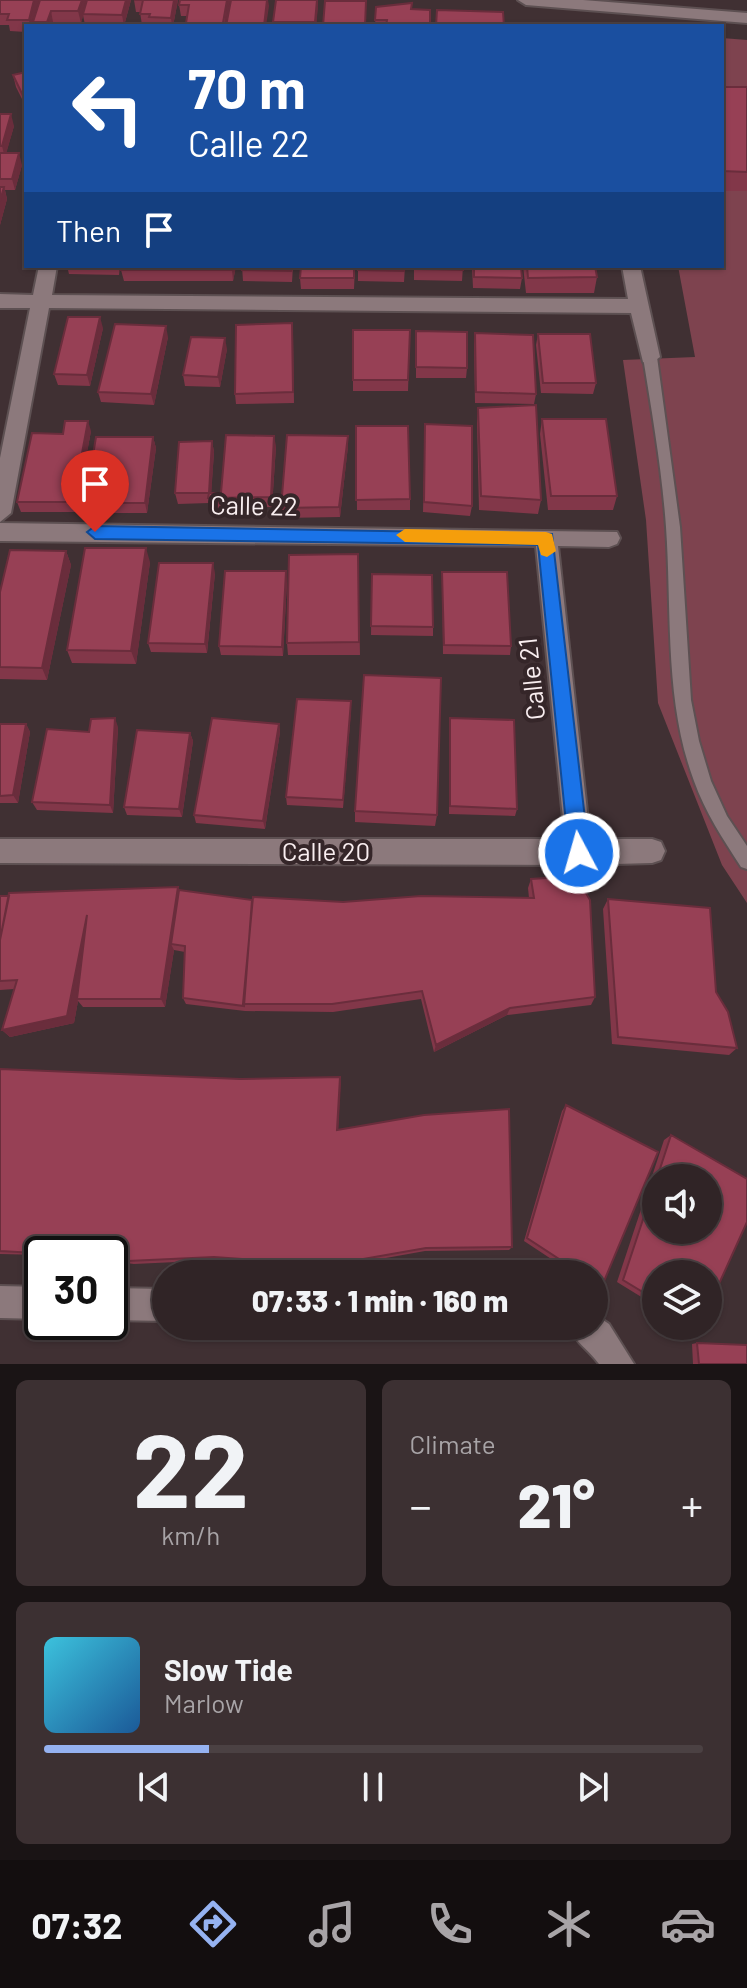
<!DOCTYPE html>
<html lang="en">
<head>
<meta charset="utf-8">
<style>
  body { margin:0; font-family:Barlow,sans-serif; background:#3c3032; color:#f1f3f6; height:100vh; display:flex; flex-direction:column; font-size:30px; white-space:nowrap }
  * { box-sizing:border-box; margin:0 }
  p { font-size:26px; color:#a8a4a7 }
  .icon { flex:none; width:44px; height:44px; fill:none; stroke:currentColor; stroke-width:2; stroke-linecap:round; stroke-linejoin:round }
  .map { position:relative; height:1364px; overflow:hidden }
  .drawer { display:flex; flex-direction:column; gap:16px; padding:16px; background:#1a1415; flex:1 }
  .drawer>* { flex:none }
  .guide { position:absolute; left:24px; top:24px; width:700px; height:244px; border-radius:0px; box-shadow:0 2px 6px #0004,0 0 0 2px #4b4143; background:#1a4fa0; color:#fff; overflow:hidden }
  .buttons { position:absolute; left:642px; top:1164px; display:grid; gap:16px }
  .buttons a { display:grid; place-items:center; width:80px; height:80px; border-radius:50%; background:#302426; box-shadow:0 2px 6px #0004,0 0 0 2px #4b4143; font-size:40px }
  .speed { position:absolute; left:24px; top:1236px; display:flex; gap:16px; font-size:40px; font-weight:700; text-align:center }
  .speed>* { display:grid; place-content:center; width:104px; height:104px; border-radius:50%; background:#302426; box-shadow:0 2px 6px #0004,0 0 0 2px #4b4143; line-height:1 }
  .speed .limit { border:4px solid #111; border-radius:12px; background:#fff; color:#111 }
  .pin { position:absolute; display:grid; place-items:center; width:68px; height:68px; color:#fff; margin:-82px -34px; border-radius:50% 50% 50% 0; rotate:-45deg; box-shadow:0 0 8px #0007 }
  .pin .icon { rotate:45deg }
  .me { position:absolute; width:88px; margin:-44px; rotate:354deg; stroke-linejoin:round; filter:drop-shadow(0 0 6px #0008) }
  .turn { display:flex; align-items:center; gap:28px; height:168px; padding:0 32px; font-size:36px }
  .turn .icon { width:104px; height:104px; stroke-width:2.5 }
  .turn b { display:block; font-size:56px; line-height:68px }
  .then { display:flex; align-items:center; height:76px; padding:0 32px; background:#0003; gap:16px; font-size:30px }
  .big { font-size:60px; font-weight:800; line-height:1.1 }
  .drawer .tile { flex:1; display:flex; flex-direction:column; justify-content:center; gap:12px; min-width:0; padding:0 28px; border-radius:12px; background:#3c3032 }
  .drawer .dial { align-items:center; gap:0 }
  .dial b { font-size:104px; line-height:1 }
  .song { display:flex; align-items:center; gap:24px }
  .cover { width:96px; height:96px; border-radius:12px; background:linear-gradient(135deg,hsl(190 70% 55%),hsl(210 70% 35%)) }
  .played { height:8px; border-radius:4px; background:linear-gradient(90deg,#95b2f1 25%,#4b4143 25%) }
  .keys { display:flex; justify-content:space-around; direction:ltr }
  .heat { display:flex; justify-content:space-between; align-items:center; font-size:44px; direction:ltr }
  .drawer .tiles { flex:1; display:grid; gap:16px; grid-template-columns:1fr 1fr }
  .tile:last-child { grid-column:span 2 }
  .trip { position:absolute; left:152px; top:1260px; width:456px; height:80px; border-radius:40px; background:#302426; box-shadow:0 2px 6px #0004,0 0 0 2px #4b4143; font-weight:800; line-height:80px; text-align:center }
  .menu { display:flex; height:128px; justify-content:space-around; align-items:center; background:#130e0f; color:#a8a4a7 }
  .menu .icon { width:56px; height:56px }
  .menu .active { color:#95b2f1 }
  .menu b { font-size:36px; color:#f1f3f6 }
  .map>svg:first-child { display:block }
</style>
</head>
<body>
<div class="map">
<svg width="747" height="1364" viewBox="0 0 747 1364">
  <rect width="100%" height="100%" fill="#403033"/>
  <path fill="#7e434f" d="M722,38l25,2v863l-25,-38 -64,-162 -12,-183 -23,-160 72,-3 -17,-91h44z"/>
  <g fill="none" stroke-linecap="round" stroke-linejoin="round">
    <defs>
      <path id="service" d="M650,352l7,5 23,170 11,173 8,41 12,40 16,35 20,30v23l-6,-2c-18,-28 -36,-55 -47,-86 -30,-81 -22,-169 -28,-254 -4,-57 -14,-114 -23,-170z"/>
      <path id="minor" d="M518,0h65l164,13v10l-221,-18z
        M39,266h18l-5,29 576,4 -6,-33h18l20,91 -10,7 -7,-2 -12,-49 -582,-5 -38,205 -11,9v-64l30,-150h-30v-14l33,1z
        M0,523l617,9 3,6 -3,6 -8,3 -51,-1 32,293h62l9,3 4,9 -4,9 -9,3 -73,2 -579,-2v-24h565l-29,-293 -536,-5z
        M0,1286l42,1v32l-42,-1z
        M110,1288l56,1v32l-56,-1z
        M594,1314l15,10 25,40h-35c-10,-14 -25,-23 -31,-38h26z"/>
    </defs>
    <use href="#service" stroke="#5d5052" stroke-width="4"/>
    <use href="#minor" stroke="#5d5052" stroke-width="4"/>
    <use href="#service" fill="#8c797c" fill-rule="evenodd"/>
    <use href="#minor" fill="#8c797c" fill-rule="evenodd"/>
  </g>
  <path fill="#823749" fill-rule="evenodd" d="M0,0h131l-7,26 -39,-1 -2,-10 -2,8 -28,-1 -1,4h-18l-1,-1 -7,1v6l-16,-1 -1,-6h-9z
    M134,0h44l-5,26 -31,-1 -2,-13h-4z
    M230,0l-4,26h-39l1,-10h-7l-2,-11z
    M318,0l-2,26h-42l-1,-4z
    M376,7l35,2 19,17h-55z
    M26,72v35l-10,-20 -3,-12z
    M722,87h25v104h-25z
    M0,114l14,12 -8,27 16,12 -7,25h-10l2,9 -7,26z
    M67,266h53l-1,9 -50,-1z
    M122,266h114l-3,15h-109l-3,-11z
    M242,266h51l-1,16 -49,-1z
    M355,266l-1,23h-53l-1,-11z
    M358,266h47l-1,16 -46,-1z
    M414,266h49l-1,15 -48,-1z
    M472,266h49l1,12 -2,11 -47,-1z
    M523,266h72l2,11 -3,16h-68z
    M103,328l-13,58 -32,-1 -4,-11z
    M353,330h57l-2,61h-55z
    M416,331l51,37 -1,10h-50z
    M475,333l61,61 -2,10 -59,-1 -1,-59z
    M293,334l1,69 -58,1 -1,-10z
    M538,334l58,49 -3,11 -52,-1 -5,-48z
    M168,337l-14,68 -53,-3 -3,-10z
    M227,349l-7,38 -35,-1 -2,-11z
    M478,408l63,92 -3,14 -59,-4 -2,-87z
    M542,419l75,77 -4,14h-65l-8,-76z
    M425,424l47,82 -2,10 -47,-4z
    M356,426l54,73v11h-53z
    M91,431l-15,81h-55l-4,-10 46,-68z
    M348,436v10l-8,71 -58,1 -1,-10z
    M153,437l3,11 -9,65h-58l-4,-10z
    M212,441l2,11 -3,41h10l55,-47 -4,61 -62,1 -1,-5 -31,1 -3,-11z
    M66,551l5,14 -24,115 -47,-1v-87z
    M358,554l2,101h-72l-1,-12z
    M150,562l-14,102 -64,-1 -5,-13z
    M442,572l69,74 -1,9 -67,-1z
    M215,573l-8,80 -56,-1 -3,-9z
    M372,574l61,53v9l-62,-1z
    M287,581l-4,75 -62,-1 -2,-9z
    M351,710l-8,98 -56,-3 -1,-8z
    M450,718l67,91 -2,7 -66,-2z
    M0,724h26l4,8 -12,71h-18z
    M279,724l1,8 -15,97 -69,-6 -2,-8z
    M118,727l-5,86 -76,-3 -5,-8 57,-70z
    M190,733l3,8 -11,76 -55,-2 -3,-8z
    M355,811l82,4 -2,11 -80,-4z
    M531,879l64,118 -4,8 -84,10 -73,37 -13,-53 -88,13 -88,-1 -59,-7 -3,-6 2,-46 -11,-2 -9,57h-82l-5,-6 -4,22 -64,14 -8,-7 12,-41 -14,1v-94l178,-9 1,3 73,10 91,2 186,-4 -1,-10z
    M608,899l108,93 21,56 -8,7 -117,-11 -9,-135z
    M0,1069l240,10 100,-2 -2,53 174,117 -3,3 -84,1 -95,17 -112,-8 -84,4 -24,-3v-7h-68v1l-42,-1z
    M566,1105l36,181 -6,2 -2,-1v-13h-20l-50,-33 38,-130z
    M671,1135l76,44v43l-39,86v-34h-52v32l-39,-24 47,-142zM656,1178h52v52h-52z
    M697,1343l50,21h-54l-1,-20z"/>
  <path fill="#6a2d3c" d="M34,0h7l-8,22v4h-3l-1,-6z
    M82,0h6l-7,23 -3,-12z
    M126,0h5l-7,26 -2,-11z
    M174,0h4l-5,26h-1l-1,-8z
    M227,0h3l-4,26h-2z
    M267,0h1l1,6 -3,20h-2z
    M318,0v8l-2,18h-1z
    M51,11l2,11 -1,4h-4l-1,-4z
    M11,114l3,12 -9,32 -3,-12z
    M19,153l3,12 -7,25 -3,-11z
    M4,187l3,12 -7,26v-24z
    M233,266h3l-3,15 -1,-11z
    M100,317l3,11 -13,58 -3,-11z
    M166,326l2,11 -14,68 -3,-11z
    M225,338l2,11 -7,38 -2,-10z
    M88,421l3,10 -15,81 -3,-10z
    M274,436l2,10 -4,61 -1,-10z
    M348,436v10l-8,71 -1,-10z
    M153,437l3,11 -9,65 -2,-10z
    M212,441l2,11 -3,46 -2,-5z
    M146,548l4,14 -14,102 -5,-13z
    M66,551l5,14 -24,115 -5,-12z
    M213,563l2,10 -8,80 -2,-9z
    M286,571l1,10 -4,75 -1,-9z
    M351,701v9l-8,98v-8z
    M115,718l3,9 -5,86 -3,-8z
    M26,724l4,8 -12,71 -5,-8z
    M279,724l1,8 -15,97 -2,-8z
    M190,733l3,8 -11,76 -3,-8z
    M178,887l4,10 -11,47 3,6 -9,57 -4,-8z
    M87,915l-10,84 1,2 -4,22 -64,14 -8,-7z
    M510,1008l-3,7 -73,37 2,-7z
    M340,1077l1,6 -3,53 -1,-6z"/>
  <path fill="#974055" stroke="#6a2d3c" stroke-width="2" d="M0,0h34l-5,20h-22l2,-6h-9z
    M40,0h42l-4,11h-27l-4,11h-14z
    M87,0h39l-4,15 -39,-1z
    M134,0h40l-3,18 -22,-1 1,-3h-10l3,-14z
    M180,0h47l-4,23h-37l3,-18h-10z
    M231,0h36l-3,26h-38z
    M276,0h41l-2,22h-42z
    M325,1h41l-1,25h-42z
    M412,3l-1,6 19,1v16h-44l1,-6h-12l1,-13z
    M437,10l66,2 1,14h-68z
    M26,72v30l-13,-27z
    M722,87h25v85l-25,-1z
    M0,114h11l-9,32h-2z
    M0,153h19l-7,26h-12z
    M0,187h4l-4,14z
    M122,266h111l-1,4h-111z
    M242,266h50l-1,5 -49,-1z
    M301,266h53v12h-54z
    M358,266h47l-1,5 -46,-1z
    M415,266h48v4l-48,-1z
    M474,266h47l1,12 -48,-1z
    M527,266h68l2,11 -69,1z
    M68,317h32l-13,58 -33,-1z
    M292,323l1,69 -58,2 1,-69z
    M115,324l51,2 -15,68 -53,-2z
    M353,330h57l-2,50h-55z
    M416,331l51,1v36l-51,-1z
    M475,333l58,2 3,59 -60,-2z
    M538,334h52l6,49h-53z
    M191,337l34,1 -7,39 -35,-2z
    M536,405l5,95 -60,-4 -3,-88z
    M542,419h64l11,77h-66z
    M65,421h23l-15,81h-56l15,-69 31,1z
    M425,424l47,2v80l-48,-4z
    M356,426h52l2,73 -54,1z
    M226,435l48,1 -3,61 -63,1 1,-5h12z
    M287,435l61,1 -9,71 -58,1z
    M96,437h57l-8,66h-60z
    M212,441l-3,52h-34l4,-51z
    M85,548h61l-15,103 -64,-1z
    M10,550l56,1 -24,117 -42,-1v-75z
    M358,554l1,88 -72,1 2,-88z
    M159,563h54l-8,81 -57,-1z
    M225,571h61l-4,76 -63,-1z
    M442,572h65l4,74 -67,-1z
    M372,574l60,1 1,52 -62,-1z
    M364,675l77,3 -4,137 -82,-4z
    M297,699l54,2 -8,99 -57,-3z
    M115,718l-5,87 -78,-3 15,-73 42,3 2,-13z
    M212,718l67,6 -16,97 -69,-6z
    M450,718l64,2 3,89 -67,-3z
    M0,724h26l-13,71 -13,1z
    M137,730l53,3 -11,76 -55,-2z
    M576,876l14,24 5,97 -85,11 -74,37 -14,-54 -90,13h-89l10,-107 90,5 78,-6 113,2 -3,-19z
    M178,887l-17,112h-84l10,-84 -20,101 -65,14 15,-50 -17,1v-41l9,-47z
    M179,890l73,10 -8,106 -61,-8 2,-52 -14,-2z
    M0,896h9l-9,44z
    M608,899l102,9 6,84 12,20 9,36 -119,-11z
    M0,1069l240,10 100,-2 -3,53 87,-15 85,-6 3,138 -86,1 -97,17 -115,-8 -86,4 -18,-2v-5h-57l-53,-3z
    M566,1105l92,47 -56,134 -8,-4v-8h-12l-55,-36z
    M671,1135l76,44v43l-39,86v-34h-52v26l-33,-20 33,-100v50h52v-52h-51z
    M697,1343l50,2v19h-48z"/>
  <path fill="#1a73e8" stroke="#114b97" stroke-width="2" d="M95,526l457,8 37,319 -3,7h-14l-3,-7 -31,-308 -443,-6 -8,-7z"/>
  <path fill="#f59e0b" d="M405,529l141,3 6,2 4,17 -9,6 -6,-2 -3,-10 -133,-3 -9,-7z"/>
  <g text-anchor="middle" stroke-width="8" stroke-linejoin="round" paint-order="stroke">
    <g font-size="26" fill="#f9eef0" stroke="#352629">
      <text transform="translate(254 506) rotate(1)" y="9">Calle 22</text>
      <text transform="translate(532 679) rotate(-96)" y="9">Calle 21</text>
      <text x="326" y="861">Calle 20</text>
    </g>
  </g>
</svg>
<div class="buttons">
<a><svg class="icon" aria-label="sound" viewBox="0 0 24 24"><path d="M4 9h4l5-4v14l-5-4H4zM17 9q2 3 0 6"/></svg></a>
<a><svg class="icon" aria-label="layers" viewBox="0 0 24 24"><path d="M12 4l9 5-9 5-9-5zM3 14l9 5 9-5"/></svg></a>
</div>
<div class="speed"><div class="limit">30</div></div>
<div class="pin" style="left:95px;top:532px;background:#d93025"><svg class="icon" aria-label="arrive" viewBox="0 0 24 24"><path d="M6 21V4h12l-3 4 3 4H6"/></svg></div>
<svg class="me" style="left:579px;top:853px" viewBox="-20 -20 40 40"><circle r="17" fill="#1a73e8" stroke="#fff" stroke-width="3"/><path d="M0-11L8 9 0 5-8 9z" fill="#fff"/></svg>
<div class="trip">07:33 · 1 min · 160 m</div>
<div class="guide">
<div class="turn"><svg class="icon" aria-label="left" viewBox="0 0 24 24"><path d="M17 20v-9H6M10 6l-5 5 5 5"/></svg><div><b>70 m</b>Calle 22</div></div>
<div class="then">Then<svg class="icon" aria-label="arrive" viewBox="0 0 24 24"><path d="M6 21V4h12l-3 4 3 4H6"/></svg></div>
</div>
</div>
<section class="drawer">
<div class="tiles">
<div class="tile dial"><b>22</b><p>km/h</p></div>
<div class="tile"><p>Climate</p>
<div class="heat"><a>−</a><b class="big">21°</b><a>+</a></div>
</div>
<div class="tile">
<div class="song"><i class="cover"></i><div><b>Slow Tide</b><p>Marlow</p></div></div>
<div class="played"></div>
<div class="keys"><svg class="icon" aria-label="previous" viewBox="0 0 24 24"><path d="M18 5L8 12l10 7zM5 5v14"/></svg><svg class="icon" aria-label="pause" viewBox="0 0 24 24"><path d="M8 5v14M16 5v14"/></svg><svg class="icon" aria-label="next" viewBox="0 0 24 24"><path d="M6 5l10 7-10 7zM19 5v14"/></svg></div>
</div>
</div>
</section>
<nav class="menu">
<b>07:32</b>
<svg class="icon active" aria-label="directions" viewBox="0 0 24 24"><path d="M12 3l9 9-9 9-9-9zM9 14v-3h6M13 9l2 2-2 2"/></svg>
<svg class="icon" aria-label="music" viewBox="0 0 24 24"><path d="M9 18V5l10-2v13"/><circle cx="6" cy="18" r="3"/><circle cx="16" cy="16" r="3"/></svg>
<svg class="icon" aria-label="phone" viewBox="0 0 24 24"><path d="M5 4h4l2 5-3 2q2 4 5 5l2-3 5 2v4C11 20 4 13 5 4z"/></svg>
<svg class="icon" aria-label="climate" viewBox="0 0 24 24"><path d="M12 3v18M4 7l16 10M4 17L20 7"/></svg>
<svg class="icon" aria-label="car" viewBox="0 0 24 24"><path d="M5 17H2v-5l4-1 3-4h7l3 4 3 1v5h-3M9 17h6M6 11h13"/><circle cx="7" cy="17" r="2"/><circle cx="17" cy="17" r="2"/></svg>
</nav>
</body>
</html>
